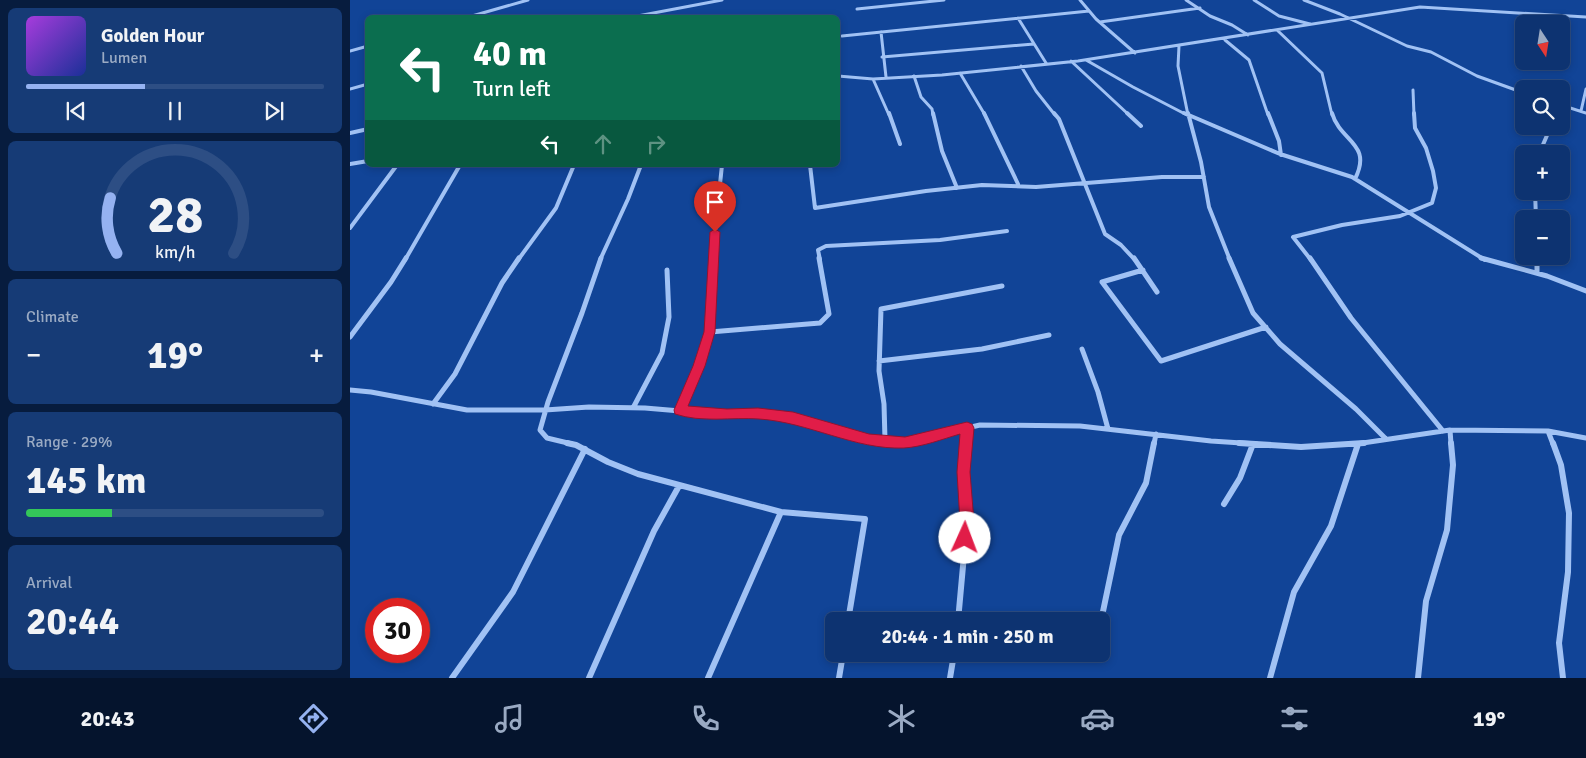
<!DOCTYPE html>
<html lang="en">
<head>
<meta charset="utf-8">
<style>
  body { margin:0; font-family:Signika,sans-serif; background:#163b76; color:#f1f3f6; height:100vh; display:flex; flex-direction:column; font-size:19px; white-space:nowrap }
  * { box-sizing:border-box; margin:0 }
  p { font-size:16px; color:#9aaac3 }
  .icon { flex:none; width:28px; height:28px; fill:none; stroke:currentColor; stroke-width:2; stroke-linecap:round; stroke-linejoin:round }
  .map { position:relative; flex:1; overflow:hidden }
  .side { display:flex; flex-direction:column; gap:8px; padding:8px; background:#071c3e; width:350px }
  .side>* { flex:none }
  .hud { position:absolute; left:15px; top:15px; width:475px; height:152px; border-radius:8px; box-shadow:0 2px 8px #0003,0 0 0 1px #2d4e84; background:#0b6e4f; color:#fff; overflow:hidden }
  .needle { width:32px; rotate:168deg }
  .tools { position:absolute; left:1165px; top:15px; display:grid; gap:10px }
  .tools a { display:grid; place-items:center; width:55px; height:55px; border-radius:8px; background:#0d3371; box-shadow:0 2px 8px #0003,0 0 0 1px #2d4e84; font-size:25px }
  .speed { position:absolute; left:15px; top:598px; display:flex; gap:10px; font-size:25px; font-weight:700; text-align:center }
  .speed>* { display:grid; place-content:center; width:65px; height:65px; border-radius:50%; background:#0d3371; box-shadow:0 2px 8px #0003,0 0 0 1px #2d4e84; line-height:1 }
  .speed .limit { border:8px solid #d22; background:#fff; color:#111 }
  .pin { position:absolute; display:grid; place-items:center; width:42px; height:42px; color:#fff; margin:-51px -21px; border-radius:50% 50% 50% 0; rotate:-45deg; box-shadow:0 0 5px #0007 }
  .pin .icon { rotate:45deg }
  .me { position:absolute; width:55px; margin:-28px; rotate:2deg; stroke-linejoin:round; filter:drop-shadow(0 0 4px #0008) }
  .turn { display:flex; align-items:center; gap:18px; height:105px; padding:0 25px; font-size:22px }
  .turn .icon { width:65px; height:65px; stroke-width:2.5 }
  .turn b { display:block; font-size:35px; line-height:42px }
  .lanes { display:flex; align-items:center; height:48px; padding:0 25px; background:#0003; justify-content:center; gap:25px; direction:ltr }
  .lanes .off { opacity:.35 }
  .big { font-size:38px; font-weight:700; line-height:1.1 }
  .side .tile { flex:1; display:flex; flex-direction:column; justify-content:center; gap:8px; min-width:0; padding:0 18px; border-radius:8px; background:#163b76 }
  .side .dial { align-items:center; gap:0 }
  .dial svg { height:130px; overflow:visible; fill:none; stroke:#2d4e84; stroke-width:7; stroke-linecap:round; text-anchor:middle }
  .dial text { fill:#f1f3f6; stroke:none }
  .song { display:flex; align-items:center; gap:15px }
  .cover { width:60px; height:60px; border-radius:8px; background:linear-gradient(135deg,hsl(280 70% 55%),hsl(230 70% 35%)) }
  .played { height:5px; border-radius:2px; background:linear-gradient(90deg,#95b2f1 40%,#2d4e84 40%) }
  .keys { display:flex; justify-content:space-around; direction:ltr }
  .heat { display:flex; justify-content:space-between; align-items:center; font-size:28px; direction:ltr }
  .charge { height:8px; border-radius:4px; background:linear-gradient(90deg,#34c759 29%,#2d4e84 0) }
  .trip { position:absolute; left:475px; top:612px; width:285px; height:50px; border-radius:8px; background:#0d3371; box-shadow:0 2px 8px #0003,0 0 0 1px #2d4e84; font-weight:700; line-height:50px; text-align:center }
  .tab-bar { display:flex; height:80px; justify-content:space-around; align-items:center; background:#05142d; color:#9aaac3 }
  .tab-bar .icon { width:35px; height:35px }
  .tab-bar .active { color:#95b2f1 }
  .tab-bar b { font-size:22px; color:#f1f3f6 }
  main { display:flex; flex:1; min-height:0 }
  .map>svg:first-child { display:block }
</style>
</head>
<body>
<main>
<section class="side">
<div class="tile">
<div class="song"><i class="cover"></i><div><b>Golden Hour</b><p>Lumen</p></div></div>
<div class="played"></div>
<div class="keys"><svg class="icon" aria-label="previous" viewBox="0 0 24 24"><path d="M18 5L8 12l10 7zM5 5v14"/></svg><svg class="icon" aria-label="pause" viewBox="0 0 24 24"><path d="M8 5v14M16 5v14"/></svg><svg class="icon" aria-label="next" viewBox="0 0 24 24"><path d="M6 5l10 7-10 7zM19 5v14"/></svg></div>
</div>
<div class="tile dial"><svg viewBox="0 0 100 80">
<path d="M14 69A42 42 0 1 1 86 69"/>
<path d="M14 69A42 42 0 0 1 10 35" stroke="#95b2f1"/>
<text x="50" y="56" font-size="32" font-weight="700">28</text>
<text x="50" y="72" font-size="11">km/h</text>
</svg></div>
<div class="tile"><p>Climate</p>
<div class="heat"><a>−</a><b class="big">19°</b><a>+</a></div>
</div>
<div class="tile"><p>Range · 29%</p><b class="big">145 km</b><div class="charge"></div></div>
<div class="tile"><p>Arrival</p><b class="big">20:44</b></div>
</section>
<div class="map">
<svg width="1236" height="678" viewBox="0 0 1236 678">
  <rect width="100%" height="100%" fill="#114497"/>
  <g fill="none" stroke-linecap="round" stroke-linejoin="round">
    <path stroke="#a1c2f4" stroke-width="3" d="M730,0l16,19 39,34
      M836,0l24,16 22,9 16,10
      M904,0l25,16 31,8
      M954,0l36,14 67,32 24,6 46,24 47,17
      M507,9l87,-9
      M115,18l63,-18
      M277,18l95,-18
      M668,18l28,45
      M750,22l100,-14
      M927,30l45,43 10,42
      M531,32l5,45
      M492,36l247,-25
      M875,40l24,20 19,55
      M829,46l-1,20 10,49
      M0,51l18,-5
      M532,57l152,-13
      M736,60l47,27 54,28
      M721,61l58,54
      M671,66l15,25 19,24
      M610,73l25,42
      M488,76l35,3 69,-4 136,-14 342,-54 166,10
      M564,76l7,21 11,12 1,6
      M523,79l16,36
      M0,89l18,-5
      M1063,90l1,25
      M1211,105l25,8
      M1231,111l5,-22"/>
    <path stroke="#a1c2f4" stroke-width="4" d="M539,113l11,31
      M583,113l9,38 15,37
      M634,113l34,71
      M704,113l5,6 46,115 16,11 14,15
      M777,113l14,13
      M834,113l96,41 72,23 133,83
      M838,113l13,49 8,45 21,53
      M918,113l11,28 2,14
      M982,113c8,29 41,30 23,66
      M0,133l18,-4
      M1189,154l12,-28
      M0,164l18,-3
      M460,165l5,43 111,-17 56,-6 54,2 126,-10h42
      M1185,191l1,28
      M0,228l47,-63
      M1187,256v4
      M55,260l55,-95
      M168,260l38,-52 18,-43
      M250,260l28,-61 13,-34
      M362,260l10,-95
      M470,260l-2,-10 8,-4 114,-6 67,-9
      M961,260l-18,-23 49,-12 58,-9 32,-13 4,-15 -3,-17 -7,-23 -11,-20 -1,-15"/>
    <path stroke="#a1c2f4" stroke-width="5" d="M784,258l23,34
      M879,258l24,55 27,31 76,65 30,30
      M960,258l41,60 92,113
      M1131,258l66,18 39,15
      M1187,258v15
      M793,270l-41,12 59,79 105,-34
      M360,332l110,-9 9,-9 -10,-56
      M0,337l41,-55 15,-24
      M732,349l16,43 10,37
      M529,361l103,-12 67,-14
      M0,390l21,2 96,18h78l44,-3 56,1 82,7 31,-2 35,4 76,22 36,3 75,-17 100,1 131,15 46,3
      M83,404l22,-30 47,-91 17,-25
      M283,408l29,-55 7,-36 -2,-47
      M330,410l19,-44 11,-34 2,-74
      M1100,430l1,14
      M1198,431l5,13
      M535,440l-1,-36 -5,-33 2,-62 121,-23
      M222,444l-25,-6 -7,-8 8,-28 34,-89 19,-55
      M615,444l2,-17
      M804,444l2,-10
      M1006,444l94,-14 98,1 38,7"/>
    <path stroke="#a1c2f4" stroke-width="6" d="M217,443l9,2 32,17 30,12 143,38 84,7 -17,102
      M889,443l62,4 63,-4
      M1203,443l8,22 8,48 -1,59 -9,71 4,35
      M874,504l16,-26 13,-34
      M608,621l9,-99 -4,-50 3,-29
      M751,621l18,-86 27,-52 8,-40
      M102,678l61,-86 72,-143
      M239,678l65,-147 25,-45
      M358,678l73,-166
      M489,678l4,-24
      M600,678l4,-24
      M920,678l24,-86 37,-66 27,-82
      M1068,678l8,-77 21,-71 6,-65 -2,-22"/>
  </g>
  <path fill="#e11d48" stroke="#92132f" d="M365,229l5,3 -5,100 -10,34 -17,40 39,3 31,-1 35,4 76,22 36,3 62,-15 5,2 2,4 -4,44 4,50 -4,21 -5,2 -5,-2 -2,-5 2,-16 -3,-50 3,-38c-17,5 -38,13 -56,14 -49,2 -96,-26 -145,-29 -27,-2 -57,4 -84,-5l-1,-4 19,-44 11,-34 6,-100z"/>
</svg>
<div class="tools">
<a><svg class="needle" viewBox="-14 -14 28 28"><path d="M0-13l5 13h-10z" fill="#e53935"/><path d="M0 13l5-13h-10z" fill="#9aaac3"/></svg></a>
<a><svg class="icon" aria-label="search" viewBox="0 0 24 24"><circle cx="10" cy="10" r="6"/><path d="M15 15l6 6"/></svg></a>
<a>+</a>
<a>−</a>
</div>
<div class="speed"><div class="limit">30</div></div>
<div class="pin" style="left:365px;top:232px;background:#d93025"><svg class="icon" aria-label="arrive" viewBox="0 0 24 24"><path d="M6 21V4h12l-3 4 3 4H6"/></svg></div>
<svg class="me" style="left:615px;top:538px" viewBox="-20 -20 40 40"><circle r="19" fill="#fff"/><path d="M0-13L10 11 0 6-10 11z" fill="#e11d48"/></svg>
<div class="trip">20:44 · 1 min · 250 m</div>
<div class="hud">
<div class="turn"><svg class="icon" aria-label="left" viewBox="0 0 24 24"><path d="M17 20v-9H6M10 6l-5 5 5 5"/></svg><div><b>40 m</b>Turn left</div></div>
<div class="lanes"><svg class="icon" aria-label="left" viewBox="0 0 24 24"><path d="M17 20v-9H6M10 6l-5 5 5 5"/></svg><svg class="icon off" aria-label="ahead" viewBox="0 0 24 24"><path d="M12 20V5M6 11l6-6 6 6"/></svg><svg class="icon off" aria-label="right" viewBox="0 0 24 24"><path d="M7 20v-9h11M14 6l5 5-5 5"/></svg></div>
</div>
</div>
</main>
<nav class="tab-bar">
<b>20:43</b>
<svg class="icon active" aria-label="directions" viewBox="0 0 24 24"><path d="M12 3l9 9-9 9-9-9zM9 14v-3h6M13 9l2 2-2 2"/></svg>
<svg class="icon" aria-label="music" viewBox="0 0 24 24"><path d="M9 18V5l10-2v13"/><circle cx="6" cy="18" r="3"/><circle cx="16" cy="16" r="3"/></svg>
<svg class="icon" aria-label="phone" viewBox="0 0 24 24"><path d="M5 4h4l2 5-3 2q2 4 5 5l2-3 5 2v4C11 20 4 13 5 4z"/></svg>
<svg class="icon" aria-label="climate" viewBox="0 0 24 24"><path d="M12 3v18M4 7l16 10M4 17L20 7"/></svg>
<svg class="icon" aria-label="car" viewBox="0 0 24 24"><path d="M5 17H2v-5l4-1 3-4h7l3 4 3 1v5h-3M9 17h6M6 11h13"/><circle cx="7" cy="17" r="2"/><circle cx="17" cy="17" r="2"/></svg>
<svg class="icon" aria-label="filters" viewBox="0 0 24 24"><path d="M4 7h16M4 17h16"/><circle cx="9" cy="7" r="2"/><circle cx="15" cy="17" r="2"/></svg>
<b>19°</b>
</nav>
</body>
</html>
